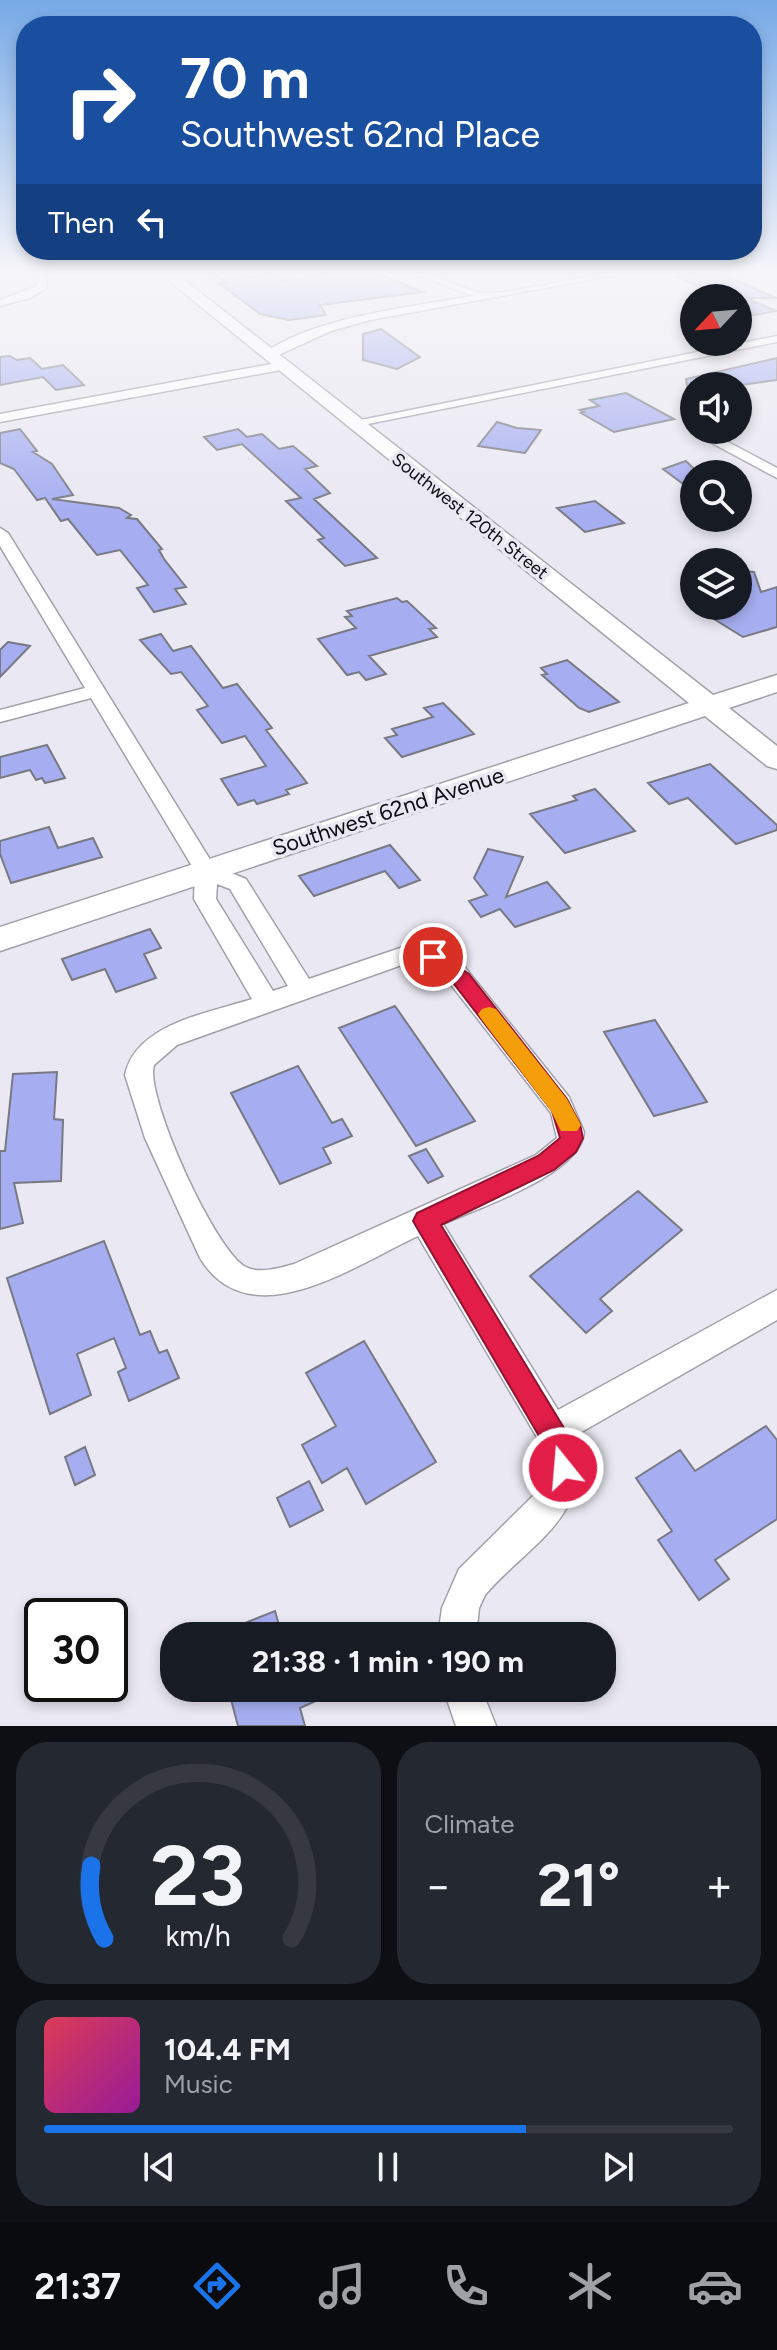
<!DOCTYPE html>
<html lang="en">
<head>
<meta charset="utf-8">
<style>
  body { margin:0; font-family:Figtree,sans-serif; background:#242831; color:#f1f3f6; height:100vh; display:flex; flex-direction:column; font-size:30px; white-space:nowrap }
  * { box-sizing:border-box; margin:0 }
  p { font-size:26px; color:#9ea1a6 }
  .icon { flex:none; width:44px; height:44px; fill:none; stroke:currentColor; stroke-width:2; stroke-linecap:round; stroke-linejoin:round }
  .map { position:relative; height:1726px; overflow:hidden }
  .panel { display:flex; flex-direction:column; gap:16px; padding:16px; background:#0d0f14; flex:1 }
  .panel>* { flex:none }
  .banner { position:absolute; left:16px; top:16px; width:746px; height:244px; border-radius:32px; box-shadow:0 4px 12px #0003; background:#1a4fa0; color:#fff; overflow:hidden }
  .needle { width:52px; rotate:244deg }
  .tools { position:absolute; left:680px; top:284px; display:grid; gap:16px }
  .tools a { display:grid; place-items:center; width:72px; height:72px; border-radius:50%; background:#171b24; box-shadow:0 4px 12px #0003; font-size:40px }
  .speed { position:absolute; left:24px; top:1598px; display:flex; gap:16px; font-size:40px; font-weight:700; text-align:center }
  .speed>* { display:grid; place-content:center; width:104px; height:104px; border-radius:50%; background:#171b24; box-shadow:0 4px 12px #0003; line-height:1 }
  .speed .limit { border:4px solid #111; border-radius:12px; background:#fff; color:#111 }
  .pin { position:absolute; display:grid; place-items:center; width:68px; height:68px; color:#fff; margin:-34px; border:4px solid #fff; border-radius:50%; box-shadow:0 2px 8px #0007 }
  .me { position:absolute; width:88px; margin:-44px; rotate:343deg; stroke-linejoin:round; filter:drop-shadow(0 0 6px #0008) }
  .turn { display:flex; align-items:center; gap:28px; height:168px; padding:0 32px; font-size:36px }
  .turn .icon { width:104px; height:104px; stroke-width:2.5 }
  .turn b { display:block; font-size:56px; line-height:68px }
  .then { display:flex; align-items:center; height:76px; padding:0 32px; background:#0003; gap:16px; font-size:30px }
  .big { font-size:60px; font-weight:700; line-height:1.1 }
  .panel .card { flex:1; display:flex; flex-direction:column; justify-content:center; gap:12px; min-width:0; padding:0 28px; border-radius:32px; background:#242831 }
  .panel .dial { align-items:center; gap:0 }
  .dial svg { height:208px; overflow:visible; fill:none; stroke:#363941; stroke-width:7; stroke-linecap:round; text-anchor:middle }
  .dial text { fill:#f1f3f6; stroke:none }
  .song { display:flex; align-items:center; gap:24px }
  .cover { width:96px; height:96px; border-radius:12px; background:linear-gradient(135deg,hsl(350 70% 55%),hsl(300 70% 35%)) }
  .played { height:8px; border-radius:4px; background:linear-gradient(90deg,#1a73e8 70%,#363941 70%) }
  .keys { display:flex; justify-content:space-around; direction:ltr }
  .heat { display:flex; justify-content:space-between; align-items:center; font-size:44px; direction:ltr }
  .panel .tiles { flex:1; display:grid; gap:16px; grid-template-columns:1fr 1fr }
  .card:last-child { grid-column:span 2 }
  .trip { position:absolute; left:160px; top:1622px; width:456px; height:80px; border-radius:32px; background:#171b24; box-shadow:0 4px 12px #0003; font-weight:700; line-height:80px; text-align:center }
  .tabs { display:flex; height:128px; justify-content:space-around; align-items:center; background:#090b0e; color:#9ea1a6 }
  .tabs .icon { width:56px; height:56px }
  .tabs .on { color:#1a73e8 }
  .tabs b { font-size:36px; color:#f1f3f6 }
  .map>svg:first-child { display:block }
</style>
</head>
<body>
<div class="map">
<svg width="777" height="1726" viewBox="0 0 777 1726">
  <rect width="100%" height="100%" fill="#eae8f2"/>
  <path fill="#a6aef1" stroke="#787983" stroke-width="2" d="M209,271h26l13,6 23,-4 13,8 47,-10h41l51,21 -103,13 6,10 -37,5 -29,-6 -41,-31 6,-1z
    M714,271l63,27h-31l30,13 -38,7v-20h-14l-48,-22z
    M381,329l39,28 -23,12 -34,-9v-26z
    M10,356l7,4 13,-2 12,11 21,-4 21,20 -28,5 -13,-13 -43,8v-28z
    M777,358v22l-43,6h-47l-1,-7z
    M626,393l48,26 -60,13 -33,-19 3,-1 -4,-2 19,-4 -9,-6z
    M497,422l20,6 24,2 -16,23 -47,-7z
    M20,429l17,22 -4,1 19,12 21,31 -21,4 67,9 12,7 -4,3 10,1 25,30 -3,1 5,9 22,28 -11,2 11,15 -32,8 -17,-24 11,-3 -28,-35 -23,5 -29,-36 -7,2 -16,-23 -8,2 -23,-31 -14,-6v-30z
    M238,429l9,8 15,-3 17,15 14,-3 24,20 -12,3 25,24 -16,6 63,59 -32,8 -27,-26 6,-2 -38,-37 15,-3 -59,-54 -25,6 -13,-13z
    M686,461l8,8v23l-31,-23z
    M595,501l29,22 -39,9 -28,-24z
    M738,571l16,1 7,20 16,-5v40l-34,10 -50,-31h45z
    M397,598l5,4 5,-1 29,27 -7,1 8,8 -68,19 17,18 -20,6 -7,-8 -12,3 -29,-36 38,-11 -11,-11 7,-1 -5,-5z
    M161,634l12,17 18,-5 32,42 14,-4 35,44 -6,2 41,53 -21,7 3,4 -32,10 -3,-4 -16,5 -17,-26 45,-13 -21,-30 -23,7 -25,-33 11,-4 -27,-34 -10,2 -31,-34z
    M8,642l22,4 -30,31v-27z
    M567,660l52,42 -30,10 -10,-4 -37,-33 5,-1 -6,-6z
    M443,703l31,31 -72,23 -17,-19 12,-3 -5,-6 41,-12 -9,-9z
    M47,745l18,33 -20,5 -3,-5 -6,2 -6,-10 -30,8v-21z
    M710,764l67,61v5l-41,14 -48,-46 -19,6 -21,-21z
    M595,789l40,42 -70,22 -35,-39 47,-14 -4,-4z
    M49,827l9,21 35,-10 9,19 -91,26 -11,-29v-13z
    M390,845l30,35 -21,8 -14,-17 -71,25 -15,-20z
    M488,849l35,8 -17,40 41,-15 23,26 -55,19 -15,-18 -19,8 -12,-16 18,-6 -13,-17z
    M150,929l11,19 -17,6 12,24 -40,14 -11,-23 -33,11 -10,-21z
    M395,1006l80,115 -59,25 -77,-118z
    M655,1020l52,82 -53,14 -50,-84z
    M298,1066l34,57 10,-4 10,17 -29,12 8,15 -51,21 -49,-91z
    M57,1072l-3,47 9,1 -2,61 -47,2 9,40 -23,6v-78h5l8,-77z
    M426,1149l17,27 -15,7 -19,-27z
    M638,1191l44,39 -82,69 12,12 -26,22 -56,-57z
    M104,1241l36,94 10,-4 9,22 8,-3 12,28 -50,23 -11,-29 8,-4 -12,-30 -37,16 14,41 -41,19 -43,-136z
    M364,1341l72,121 -70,42 -19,-36 -25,15 -20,-38 34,-19 -30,-53z
    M766,1426l11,14v79l-62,41 14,19 -30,21 -41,-60 14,-9 -36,-53 44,-28 15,21z
    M85,1447l10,28 -20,10 -10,-28z
    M309,1481l14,29 -33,17 -13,-29z
    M275,1611l7,25h-67v-1z
    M228,1688h86l4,12 -18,8 5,18h-67z"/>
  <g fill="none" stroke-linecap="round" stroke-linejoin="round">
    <defs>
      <path id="street" d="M30,271h11l6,7 -1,11 -16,9 -30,8v-6l37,-14 1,-6z
        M407,271c28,0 58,23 83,22 50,-3 98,-22 148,-22l-268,49 -39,11 -59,27 -10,-3c46,-37 153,-49 211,-59z
        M777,336v6l-424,85 -7,-4z
        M282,362l4,1v6l-286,53v-8z
        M715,435l62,33v10l-67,-36 -2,-3z
        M0,528l8,5 206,333 32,13 63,100 100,-34 32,6 22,14 106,132 15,35c-2,42 -106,76 -141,92l115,186 219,-120v30l-206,118c26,77 -44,107 -86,157l-6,13 -3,28h-38l4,-28 17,-39 82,-81 3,-30 -6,-19 -120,-203c-63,29 -168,104 -218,22l-55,-120 -20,-63c11,-52 85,-62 127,-76l-58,-100 1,-28 -104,-173 -91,24v-12l85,-22 -85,-142zM217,884l13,5 58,97 -15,5 -57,-92zM410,962l17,2 18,13 106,136 6,25 -21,17 -242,109c-14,4 -35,10 -48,3 -30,-14 -102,-172 -92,-202l23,-20z
        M443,1688h38l15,38h-40z"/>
      <path id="secondary" d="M157,271h16l540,424 64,-20v17l-48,16 48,38v23l-10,-3 -62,-50 -705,235v-24l689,-224z"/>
    </defs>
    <use href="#street" stroke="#a3a0aa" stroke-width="3"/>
    <use href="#secondary" stroke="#a3a0aa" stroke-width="3"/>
    <use href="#street" fill="#fff" fill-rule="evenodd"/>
    <use href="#secondary" fill="#fff" fill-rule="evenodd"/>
  </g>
  <linearGradient id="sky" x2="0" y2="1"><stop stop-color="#76a9e6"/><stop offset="0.53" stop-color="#f6f5f9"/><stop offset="1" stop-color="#f6f5f9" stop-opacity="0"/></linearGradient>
  <rect width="777" height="513" fill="url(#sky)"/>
  <path fill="#e11d48" stroke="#92132f" stroke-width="2" d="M433,950l36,24 98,125 13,25 3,14 -7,14 -22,18 -113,55 129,213 7,30 -4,10 -10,4 -10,-4 -11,-37 -129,-220 4,-8 121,-57 22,-18 -8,-27 -98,-127 -28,-22 -3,-5 3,-5z"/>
  <path fill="#f59e0b" d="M489,1007l7,2 71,90 14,26 -4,6h-16l-10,-20 -69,-91 -4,-6 4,-5z"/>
  <g text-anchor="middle" stroke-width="7" stroke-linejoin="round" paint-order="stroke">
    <g font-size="18" fill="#0e0d10" stroke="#eae8f2">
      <text transform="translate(470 516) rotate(38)" y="6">Southwest 120th Street</text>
    </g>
    <g font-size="22" fill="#0e0d10" stroke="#eae8f2">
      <text transform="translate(388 811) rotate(-18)" y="8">Southwest 62nd Avenue</text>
    </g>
  </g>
</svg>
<div class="tools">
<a><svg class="needle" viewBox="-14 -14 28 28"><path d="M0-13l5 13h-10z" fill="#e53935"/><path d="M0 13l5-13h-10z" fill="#9ea1a6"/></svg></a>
<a><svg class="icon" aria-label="sound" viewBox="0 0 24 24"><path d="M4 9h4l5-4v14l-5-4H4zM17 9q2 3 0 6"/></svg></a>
<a><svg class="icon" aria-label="search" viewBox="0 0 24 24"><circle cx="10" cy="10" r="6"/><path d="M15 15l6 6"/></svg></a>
<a><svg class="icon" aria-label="layers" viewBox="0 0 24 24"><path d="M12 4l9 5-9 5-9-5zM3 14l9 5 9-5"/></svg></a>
</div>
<div class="speed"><div class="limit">30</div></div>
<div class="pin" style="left:433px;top:957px;background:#d93025"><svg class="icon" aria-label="arrive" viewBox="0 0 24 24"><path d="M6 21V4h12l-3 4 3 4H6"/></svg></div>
<svg class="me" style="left:563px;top:1468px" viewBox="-20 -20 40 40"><circle r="17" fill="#e11d48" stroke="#fff" stroke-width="3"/><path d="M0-11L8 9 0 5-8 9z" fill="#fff"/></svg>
<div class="trip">21:38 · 1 min · 190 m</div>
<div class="banner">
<div class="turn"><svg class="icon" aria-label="right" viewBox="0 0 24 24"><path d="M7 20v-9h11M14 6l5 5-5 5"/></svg><div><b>70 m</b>Southwest 62nd Place</div></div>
<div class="then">Then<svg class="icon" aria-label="left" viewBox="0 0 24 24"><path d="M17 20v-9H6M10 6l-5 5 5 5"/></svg></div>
</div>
</div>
<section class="panel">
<div class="tiles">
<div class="card dial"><svg viewBox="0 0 100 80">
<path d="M14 69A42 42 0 1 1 86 69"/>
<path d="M14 69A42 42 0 0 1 9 41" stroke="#1a73e8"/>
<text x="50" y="56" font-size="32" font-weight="700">23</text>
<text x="50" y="72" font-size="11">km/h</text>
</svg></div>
<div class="card"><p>Climate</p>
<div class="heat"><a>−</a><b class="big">21°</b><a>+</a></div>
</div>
<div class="card">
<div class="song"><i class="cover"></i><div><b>104.4 FM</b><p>Music</p></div></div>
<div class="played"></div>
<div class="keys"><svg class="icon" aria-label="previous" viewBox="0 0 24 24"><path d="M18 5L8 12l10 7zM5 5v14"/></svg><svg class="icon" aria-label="pause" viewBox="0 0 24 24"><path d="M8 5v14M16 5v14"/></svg><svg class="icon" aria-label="next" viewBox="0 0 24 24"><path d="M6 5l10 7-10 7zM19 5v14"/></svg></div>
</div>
</div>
</section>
<nav class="tabs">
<b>21:37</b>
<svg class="icon on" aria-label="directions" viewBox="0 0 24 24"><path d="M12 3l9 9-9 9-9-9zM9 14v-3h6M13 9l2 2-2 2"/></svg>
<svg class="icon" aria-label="music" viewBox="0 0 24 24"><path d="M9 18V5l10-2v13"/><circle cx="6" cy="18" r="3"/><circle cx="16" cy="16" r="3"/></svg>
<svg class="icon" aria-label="phone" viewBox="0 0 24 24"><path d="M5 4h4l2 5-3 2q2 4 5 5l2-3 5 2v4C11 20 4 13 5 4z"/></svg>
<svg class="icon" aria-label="climate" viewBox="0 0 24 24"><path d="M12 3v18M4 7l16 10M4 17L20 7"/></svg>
<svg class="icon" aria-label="car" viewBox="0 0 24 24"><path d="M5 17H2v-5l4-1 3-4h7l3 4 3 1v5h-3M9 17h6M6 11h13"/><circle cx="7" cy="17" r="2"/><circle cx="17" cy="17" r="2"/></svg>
</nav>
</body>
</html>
